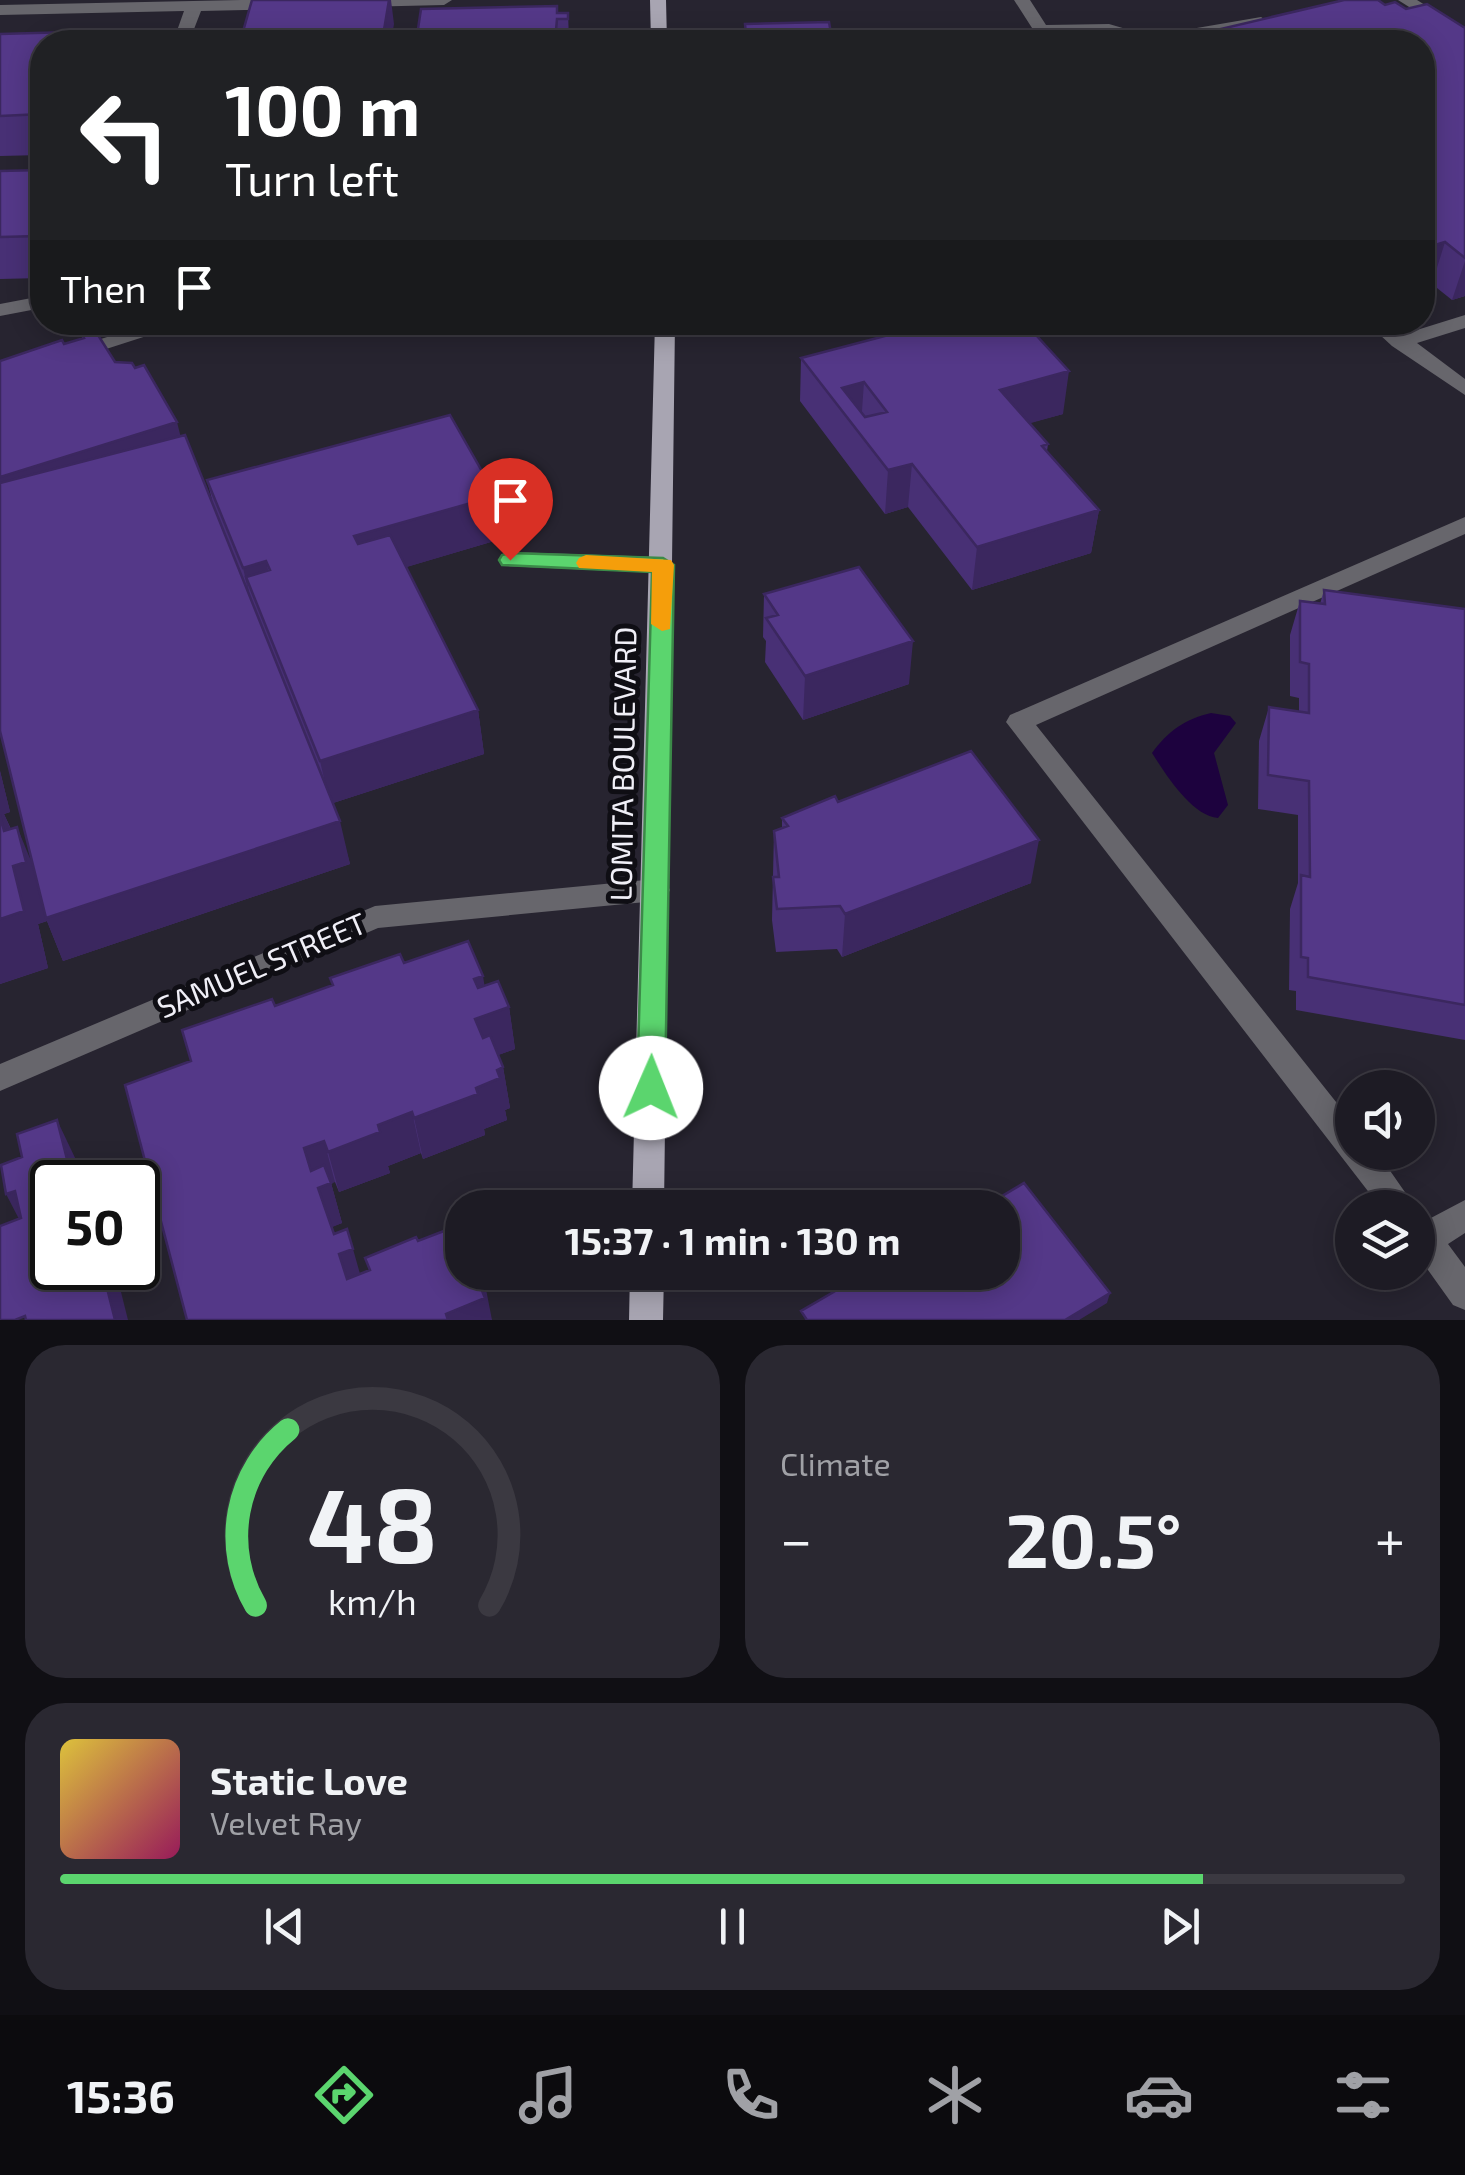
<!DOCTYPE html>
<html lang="en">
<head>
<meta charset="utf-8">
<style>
  body { margin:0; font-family:"Exo 2",sans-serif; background:#2a2831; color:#f1f3f6; height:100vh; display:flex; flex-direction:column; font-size:38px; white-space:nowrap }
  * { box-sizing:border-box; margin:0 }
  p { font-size:32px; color:#a0a1a6 }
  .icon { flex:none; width:55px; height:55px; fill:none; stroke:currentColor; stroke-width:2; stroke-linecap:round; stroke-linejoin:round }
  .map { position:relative; height:1320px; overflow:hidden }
  .sheet { display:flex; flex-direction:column; gap:25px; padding:25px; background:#100f14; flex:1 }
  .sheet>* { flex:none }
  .banner { position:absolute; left:30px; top:30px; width:1405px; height:305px; border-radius:40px; box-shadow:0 5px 25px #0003,0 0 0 2px #3b3941; background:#202124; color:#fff; overflow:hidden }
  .buttons { position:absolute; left:1335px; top:1070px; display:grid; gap:20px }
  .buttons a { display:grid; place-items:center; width:100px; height:100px; border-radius:50%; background:#1d1b24; box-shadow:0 5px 25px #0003,0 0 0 2px #3b3941; font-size:50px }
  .speed { position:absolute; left:30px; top:1160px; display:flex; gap:20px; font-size:50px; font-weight:700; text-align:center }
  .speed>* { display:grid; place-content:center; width:130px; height:130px; border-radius:50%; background:#1d1b24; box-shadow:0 5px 25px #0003,0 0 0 2px #3b3941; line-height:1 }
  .speed .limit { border:5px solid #111; border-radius:15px; background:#fff; color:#111 }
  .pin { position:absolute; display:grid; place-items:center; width:85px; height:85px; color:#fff; margin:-102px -42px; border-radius:50% 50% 50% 0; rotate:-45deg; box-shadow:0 0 10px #0007 }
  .pin .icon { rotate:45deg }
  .me { position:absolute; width:110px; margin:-55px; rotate:1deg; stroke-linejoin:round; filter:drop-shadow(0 0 8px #0008) }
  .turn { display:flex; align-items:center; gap:35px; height:210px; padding:0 30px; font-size:45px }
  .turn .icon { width:130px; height:130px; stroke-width:2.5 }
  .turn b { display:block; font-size:70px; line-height:85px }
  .then { display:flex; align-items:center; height:95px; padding:0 30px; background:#0003; gap:20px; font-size:38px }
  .big { font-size:75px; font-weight:700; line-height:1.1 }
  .sheet .widget { flex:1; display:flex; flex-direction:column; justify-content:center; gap:15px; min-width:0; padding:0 35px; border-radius:40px; background:#2a2831 }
  .sheet .dial { align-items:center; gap:0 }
  .dial svg { height:260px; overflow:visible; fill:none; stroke:#3b3941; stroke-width:7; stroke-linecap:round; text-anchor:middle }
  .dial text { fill:#f1f3f6; stroke:none }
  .song { display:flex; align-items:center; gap:30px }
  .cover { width:120px; height:120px; border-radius:15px; background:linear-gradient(135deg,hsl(50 70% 55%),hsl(330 70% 35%)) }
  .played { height:10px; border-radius:5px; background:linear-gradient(90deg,#5bd56e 85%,#3b3941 85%) }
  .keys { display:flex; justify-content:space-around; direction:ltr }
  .heat { display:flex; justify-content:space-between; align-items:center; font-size:55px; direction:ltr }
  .sheet .tiles { flex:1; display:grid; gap:25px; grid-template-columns:1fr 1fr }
  .widget:last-child { grid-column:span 2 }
  .trip { position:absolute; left:445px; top:1190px; width:575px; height:100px; border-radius:40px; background:#1d1b24; box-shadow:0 5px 25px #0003,0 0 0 2px #3b3941; font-weight:700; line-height:100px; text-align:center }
  .dock { display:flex; height:160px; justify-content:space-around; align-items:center; background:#0c0b0e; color:#a0a1a6 }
  .dock .icon { width:70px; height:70px }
  .dock .active { color:#5bd56e }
  .dock b { font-size:45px; color:#f1f3f6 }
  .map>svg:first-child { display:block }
</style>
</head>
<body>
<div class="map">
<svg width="1465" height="1320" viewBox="0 0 1465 1320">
  <rect width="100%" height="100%" fill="#272430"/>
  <path fill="#1d023e" d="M1211,713l19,3 6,7 -22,30 14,52 -10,13c-26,-2 -52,-43 -66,-65 16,-22 33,-34 59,-40z"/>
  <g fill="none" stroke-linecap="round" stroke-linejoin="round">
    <path fill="#67666c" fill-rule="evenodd" d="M241,0h47l4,4 -8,5 -83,2 -12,31h-16l11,-31 -184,4v-10z
      M352,0h100l-8,5 -85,2 -6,-2z
      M1014,0h16l16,25 63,-1 41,12 111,-19 8,5 -8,5 -91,15h-34l-28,-8 -55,1 4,7h-16z
      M1398,0h19l48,30v12z
      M42,296v12l-42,8v-12z
      M1465,315v13l-48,15 48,36v16l-73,-49 -26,-24h24l14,12z
      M156,322h34l-118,38 -10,-6 3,-4z
      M1465,517v17l-429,191 316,397v30h25l39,56h-35l-375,-486 4,-7z
      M510,552l153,5 12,8 -12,8 -161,-7 -4,-6 4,-6z
      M656,879l10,3 4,8 -4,8 -10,3 -278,27 -378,163v-27l375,-158z
      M1465,1200v33l-17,11 17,23v43l-12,-5 -35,-49v-41l11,4z"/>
    <path fill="#a8a5b2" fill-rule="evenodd" d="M650,0h16l1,42h-16z
      M655,322h20l-11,886h-32z
      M630,1272h34l-1,48h-34z"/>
  </g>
  <path fill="#483075" d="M1385,5l80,23v268l-13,4 -20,-16 -10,-242h-244v-3z
    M421,9l147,4 1,27h-11z
    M745,24l87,15 24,3h-111z
    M106,31l3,11h-67v113l-42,1v-122z
    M42,170v108l-42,1v-108z
    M80,331l35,31 65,74 32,64 -5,-20 289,16 5,43 -95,28 72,143 6,44 -151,49 17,61 -287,97 -16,-40 -9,3 10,44 -48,16v-213l10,41 -6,2 7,15 21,33 32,-518 18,-6z
    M801,358l262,56 -34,9 19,21 -1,7 52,59 -8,43 -119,37 -64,-83 -23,7 -85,-113z
    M1324,590l141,19v431l-169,-30v-19l-7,-1 1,-81 8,-26v-68l-40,-6 1,-68 10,-34 30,4v-13l-9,-2v-61l10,-34 20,3z
    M764,594l145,90 -106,36 -38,-58 1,-21 -3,-4z
    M838,802l193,81 -189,74 -5,-8 -61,3 -4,-32 2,-89 8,-3v-10z
    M404,963l80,22 25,22 6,42 -17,6 5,12 7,41 -5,2 2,10 -23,9 1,6 -62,24 -2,-6 -33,13 2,7 -51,19 -4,-10 -4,1 11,40 -11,4 3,7 26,40 9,-4 -4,-12 53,-17 74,79h-305l4,-259 84,-55z"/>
  <path fill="#3b275f" d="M389,0h2l3,24 -3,18h-9z
    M106,31l3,11h-8z
    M1445,242l-13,42 -10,3v-38z
    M1465,261v35l-13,4z
    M1069,371l-6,43 -68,19 5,-43z
    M864,382l-3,43 -19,-37z
    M177,422l11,44 -188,59v-48z
    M912,464l-4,43 -23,7 3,-44z
    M496,496l5,43 -138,41 -9,-44z
    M1099,510l-8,43 -119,37 5,-43z
    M266,561l10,44 -30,-28 7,35 -10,-44z
    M913,641l-4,43 -106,36 2,-44z
    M478,710l6,44 -154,50 -10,-43z
    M0,771l10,41 -6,2 14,32 -1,-19 24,58 299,-64 10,43 -287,97 -16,-40 -9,3 10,44 -48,16v-65l4,-88 -4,-14z
    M1039,840l-8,43 -189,74 3,-43z
    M483,976l6,38 20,-7 6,42 -33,12 -7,-42 -1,-40z
    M503,1067l7,41 -5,2 2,10 -23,9 1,6 -62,24 -9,-41z
    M412,1112l9,41 -33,13 2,7 -51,19 -11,-40 50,-27z
    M57,1120l20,42 -1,-2 11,22h-10l-9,-19z
    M324,1141l11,41 -4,1 11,40 -12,5 -26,-80z
    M15,1191l19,57 -28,-54z
    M353,1249l11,39 -13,5 -12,-39z
    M102,1268h13l13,52h-13z
    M485,1284l7,36h-45l-1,-6 34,-28z
    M1110,1293l-3,10 -28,17h-14z"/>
  <path fill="#543888" stroke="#3b275f" stroke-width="2.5" fill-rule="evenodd" d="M252,0h137l-7,42h-142z
    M1344,0h34l7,5 10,-3 11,7 21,-5 38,24v230l-20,-16 -23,7v-207h-239l-5,-3z
    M557,6v7h11v6h-11l-2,23h-139l5,-33z
    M829,22l3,17h22l2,3h-105v-7h-5l-1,-11z
    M106,31l-5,11h-59v72l-42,2v-82z
    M42,170v59l-2,7 -40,1v-66z
    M938,322h86l45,49 -69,19 48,54 -6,2 57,64 -122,37 -65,-83 -24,6 -87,-112zM864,382l23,30 -22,5 -23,-29z
    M93,327l22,35 17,1 3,5 9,-3 33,57 -177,55v-116l62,-21 2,4 20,-6 -4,-7z
    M450,415l46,81 -142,40 4,8 32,-9 88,175 -158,51 -74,-184 24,-7 -4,-9 -23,7 -36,-88z
    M185,435l155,386 -294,97 -46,-187v-248z
    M859,567l54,74 -108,35 -39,-58 12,-3 -14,-21z
    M1324,590l141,19v396l-157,-28v-19l-7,-1v-82l9,2 -1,-96 -41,-6 1,-68 40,6v-49l-9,-2v-61l25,3z
    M971,751l68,89 -194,74 -5,-8 -63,3 -4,-32h6l-5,-46 14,-5 -6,-8 53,-22 3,6z
    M0,815l4,16 13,-4 9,35 -13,4 11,45 -24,8z
    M468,941l15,35 -9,3 4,9 20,-7 11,26 -34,12 8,19 7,-3 13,32 -6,3 3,8 -24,10 2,6 -64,24 -2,-6 -34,13 2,7 -52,20 -4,-11 -20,7 7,23 13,-6 7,18 -13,5 16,46 13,-5 6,20 -14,5 8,25 23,-9 -5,-12 51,-21 2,4 39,-15 5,14v32h19l4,12 -5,2 5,12 -39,16 2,6h-261l-62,-235 66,-24 -9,-31 90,-31 3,7 58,-21 -3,-7 70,-24 4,9z
    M57,1120l11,43 8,-3 6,22h-30v86h50l13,52h-89l-1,-4 -10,4h-15v-94l21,-8 -6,-27 -9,3 -5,-29 21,-8 -5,-23z
    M1024,1183l86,110 -45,27h-258l-6,-9 67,-39h134v-64h-20z"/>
  <path fill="#5bd56e" stroke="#3b8a48" stroke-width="2.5" d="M510,553l153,5 11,7 -9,523 -4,9 -10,3 -10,-3 -4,-9 15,-516 -150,-7 -3,-5 3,-5z"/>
  <path fill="#f59e0b" d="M586,555l85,5 3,5 -4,64 -8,2 -11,-7 1,-52 -73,-4 -3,-5 3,-5z"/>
  <g text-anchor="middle" stroke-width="10" stroke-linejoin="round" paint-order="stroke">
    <g font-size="30" fill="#f0eff7" stroke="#0f0e14">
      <text transform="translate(624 764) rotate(-89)" y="10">LOMITA BOULEVARD</text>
      <text transform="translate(262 966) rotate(-23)" y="10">SAMUEL STREET</text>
    </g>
  </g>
</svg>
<div class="buttons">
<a><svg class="icon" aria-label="sound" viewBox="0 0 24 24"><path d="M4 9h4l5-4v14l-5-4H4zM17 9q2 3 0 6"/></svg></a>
<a><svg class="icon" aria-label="layers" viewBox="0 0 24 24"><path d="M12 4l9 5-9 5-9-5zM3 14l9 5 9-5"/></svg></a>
</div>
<div class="speed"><div class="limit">50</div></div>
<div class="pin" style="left:510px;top:560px;background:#d93025"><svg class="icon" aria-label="arrive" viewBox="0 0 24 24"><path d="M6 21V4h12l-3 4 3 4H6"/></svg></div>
<svg class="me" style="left:651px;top:1088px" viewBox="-20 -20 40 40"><circle r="19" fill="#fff"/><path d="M0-13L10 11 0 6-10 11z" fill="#5bd56e"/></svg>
<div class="trip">15:37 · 1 min · 130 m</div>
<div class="banner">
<div class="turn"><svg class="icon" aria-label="left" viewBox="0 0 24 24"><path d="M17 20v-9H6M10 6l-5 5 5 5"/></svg><div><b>100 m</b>Turn left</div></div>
<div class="then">Then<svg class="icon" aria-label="arrive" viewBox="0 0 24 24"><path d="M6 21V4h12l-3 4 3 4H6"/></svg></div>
</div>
</div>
<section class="sheet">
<div class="tiles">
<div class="widget dial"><svg viewBox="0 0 100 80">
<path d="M14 69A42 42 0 1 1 86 69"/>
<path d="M14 69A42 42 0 0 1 24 15" stroke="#5bd56e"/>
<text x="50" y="56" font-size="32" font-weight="700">48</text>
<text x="50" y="72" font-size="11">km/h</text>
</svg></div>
<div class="widget"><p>Climate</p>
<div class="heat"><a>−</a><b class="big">20.5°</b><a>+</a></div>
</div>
<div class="widget">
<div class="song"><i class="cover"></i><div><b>Static Love</b><p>Velvet Ray</p></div></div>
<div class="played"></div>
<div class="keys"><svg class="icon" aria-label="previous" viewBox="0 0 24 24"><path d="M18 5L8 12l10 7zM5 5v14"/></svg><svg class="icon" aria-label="pause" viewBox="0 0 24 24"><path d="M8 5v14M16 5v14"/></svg><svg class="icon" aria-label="next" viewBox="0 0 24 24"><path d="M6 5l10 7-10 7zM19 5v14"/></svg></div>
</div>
</div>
</section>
<nav class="dock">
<b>15:36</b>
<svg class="icon active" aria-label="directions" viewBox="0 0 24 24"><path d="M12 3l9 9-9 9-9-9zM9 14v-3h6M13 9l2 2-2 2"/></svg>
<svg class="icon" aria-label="music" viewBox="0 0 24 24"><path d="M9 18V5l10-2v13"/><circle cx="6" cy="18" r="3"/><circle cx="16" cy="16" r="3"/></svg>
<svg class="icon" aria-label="phone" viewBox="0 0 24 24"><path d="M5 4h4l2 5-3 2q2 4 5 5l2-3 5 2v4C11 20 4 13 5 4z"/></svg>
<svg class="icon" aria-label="climate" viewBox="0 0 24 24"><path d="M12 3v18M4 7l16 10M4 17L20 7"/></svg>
<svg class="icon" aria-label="car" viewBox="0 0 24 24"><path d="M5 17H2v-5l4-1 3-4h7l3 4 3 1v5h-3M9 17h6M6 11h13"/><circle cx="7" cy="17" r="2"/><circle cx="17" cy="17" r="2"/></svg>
<svg class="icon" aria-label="filters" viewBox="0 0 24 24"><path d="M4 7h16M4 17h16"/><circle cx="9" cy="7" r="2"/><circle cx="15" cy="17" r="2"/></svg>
</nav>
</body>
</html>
